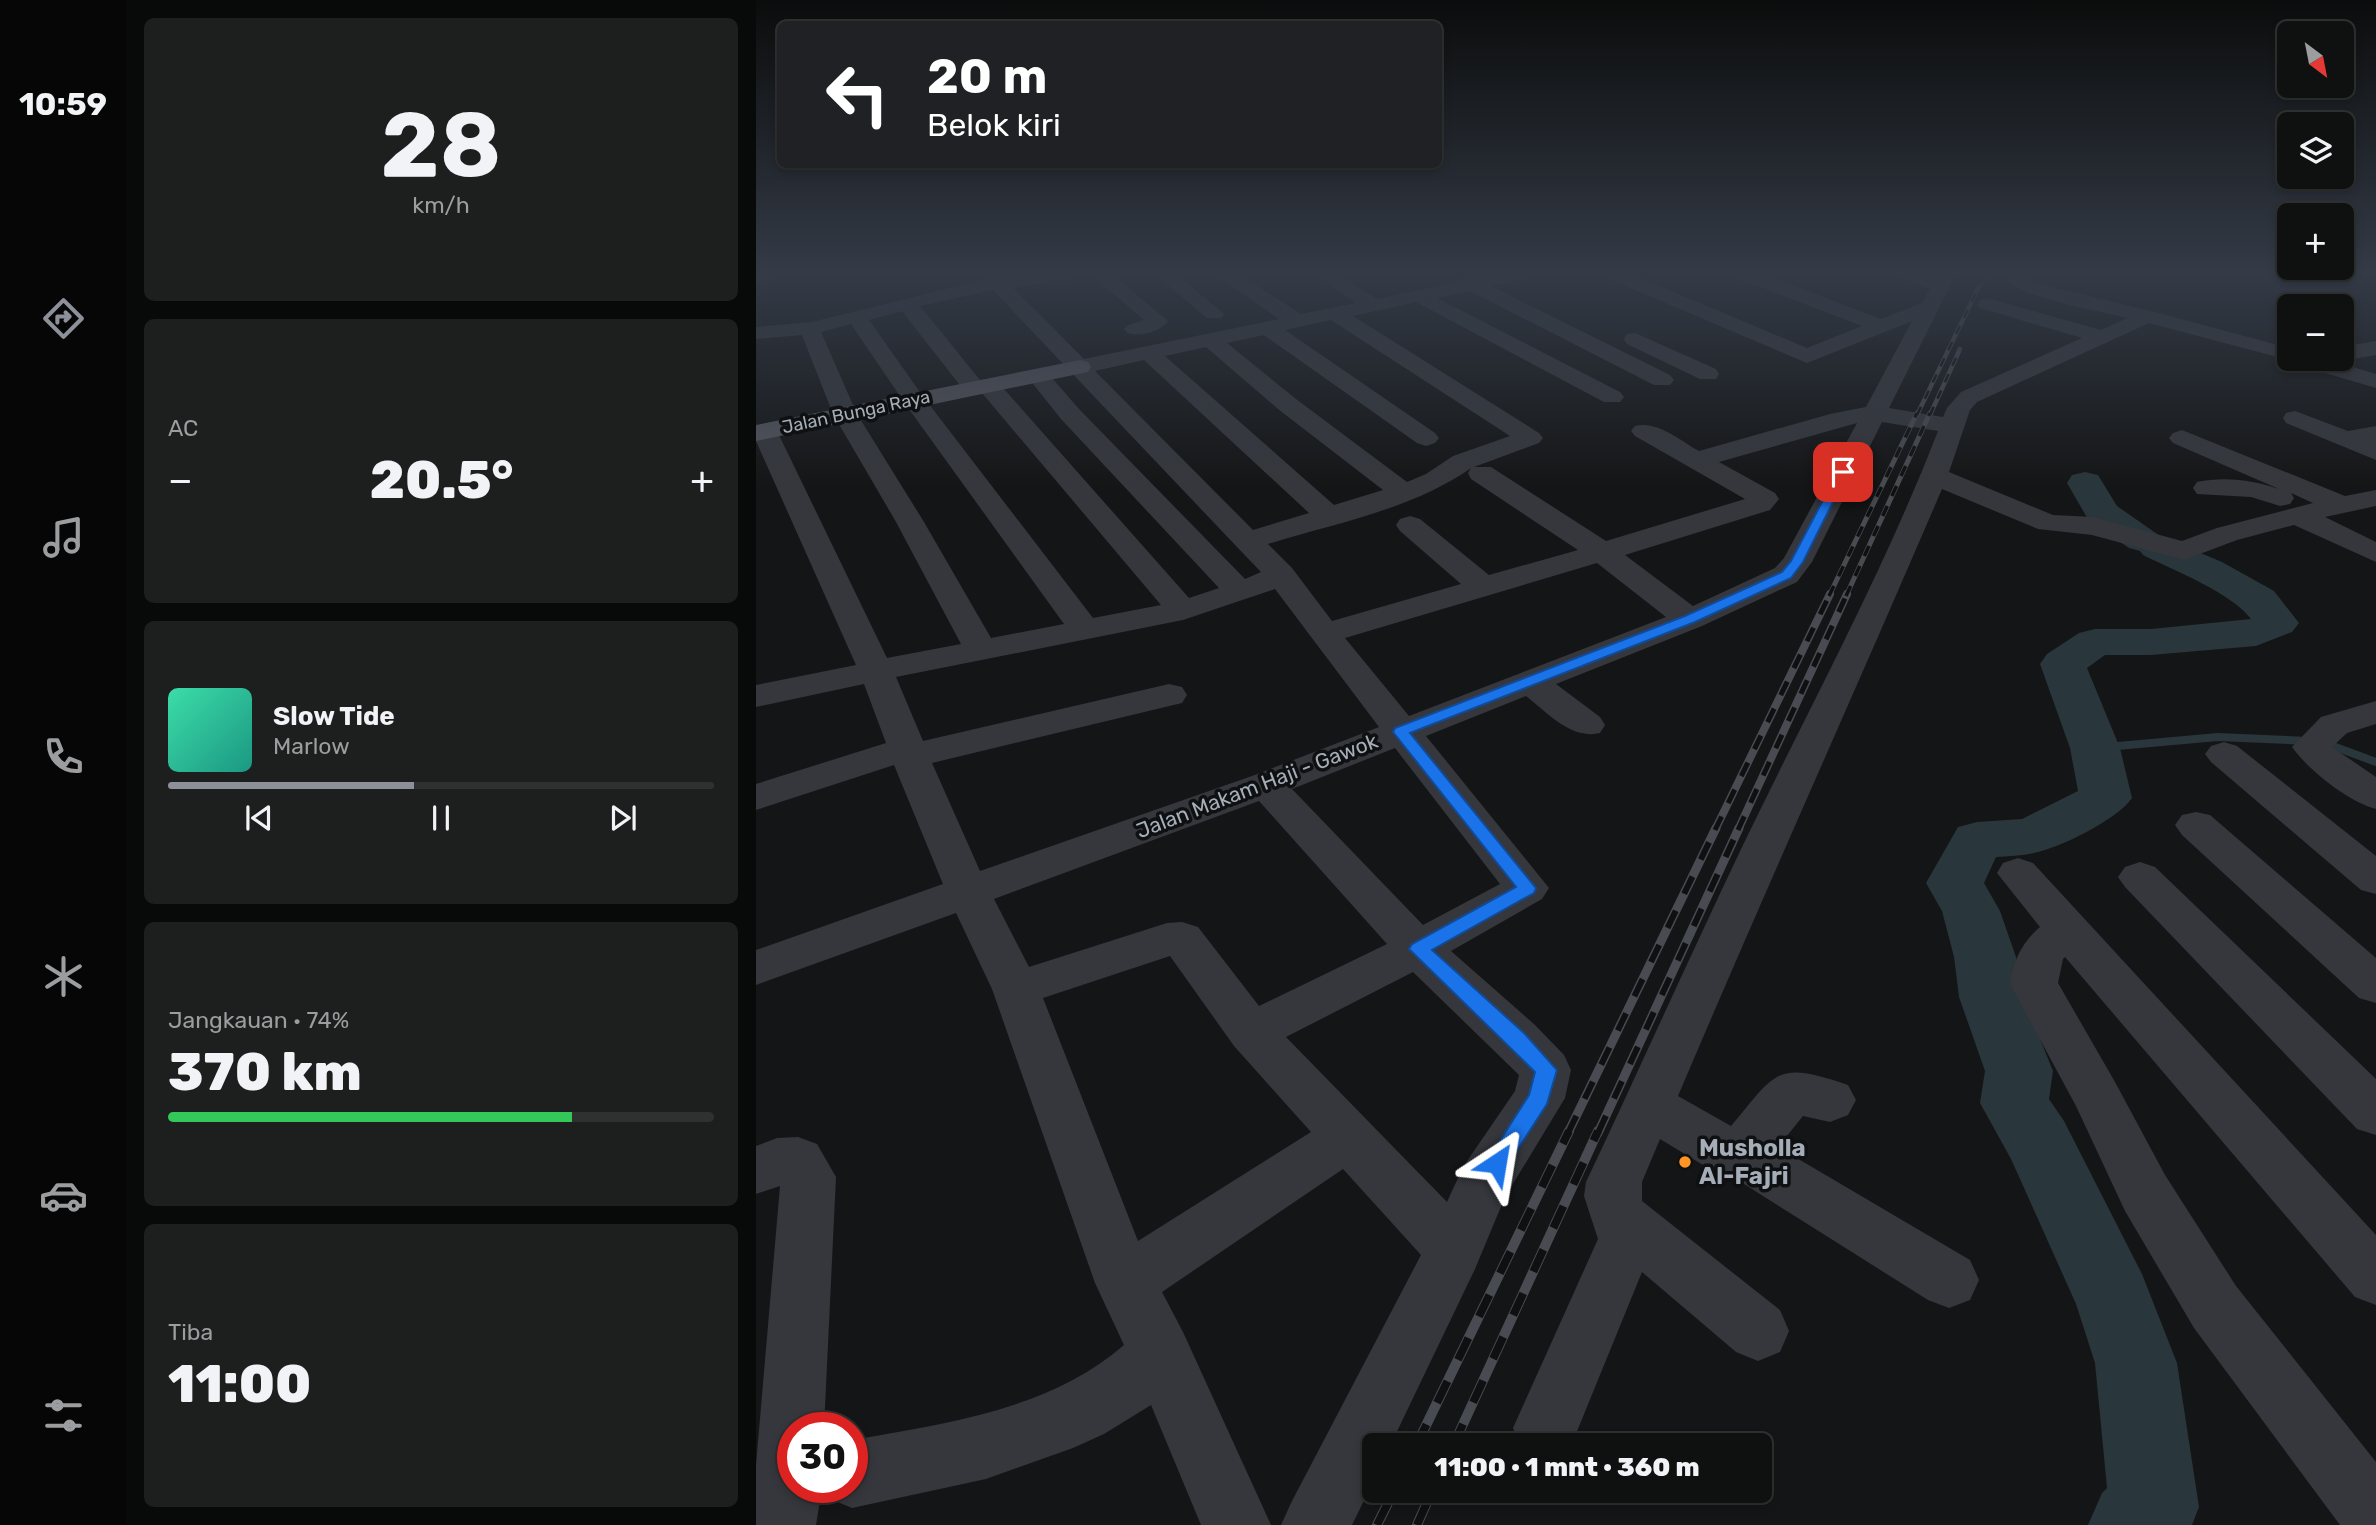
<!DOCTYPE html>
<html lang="id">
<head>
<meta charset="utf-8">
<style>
  body { margin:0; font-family:Rubik,sans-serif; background:#1d1e1e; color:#f1f3f6; height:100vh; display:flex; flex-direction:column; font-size:26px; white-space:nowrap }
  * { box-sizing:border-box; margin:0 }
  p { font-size:23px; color:#9b9d9f }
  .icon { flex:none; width:38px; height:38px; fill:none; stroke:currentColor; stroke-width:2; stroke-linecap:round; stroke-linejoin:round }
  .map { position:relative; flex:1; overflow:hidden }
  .side { display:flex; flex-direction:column; gap:18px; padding:18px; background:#080909; width:630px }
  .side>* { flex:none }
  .banner { position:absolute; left:21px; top:21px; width:665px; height:147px; border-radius:10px; box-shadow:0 4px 10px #0003,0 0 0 2px #2f3030; background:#202124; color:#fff; overflow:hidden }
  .needle { width:46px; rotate:148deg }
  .controls { position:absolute; left:1521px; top:21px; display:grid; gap:14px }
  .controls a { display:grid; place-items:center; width:77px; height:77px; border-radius:10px; background:#0f1010; box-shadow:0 4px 10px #0003,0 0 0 2px #2f3030; font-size:35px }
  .speed { position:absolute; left:21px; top:1412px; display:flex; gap:14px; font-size:35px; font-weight:700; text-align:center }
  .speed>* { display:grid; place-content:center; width:91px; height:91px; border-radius:50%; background:#0f1010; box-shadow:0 4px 10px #0003,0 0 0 2px #2f3030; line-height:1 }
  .speed .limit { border:10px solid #d22; background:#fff; color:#111 }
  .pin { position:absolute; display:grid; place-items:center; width:60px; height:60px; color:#fff; margin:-30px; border-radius:14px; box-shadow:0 4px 10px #0006 }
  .me { position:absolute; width:77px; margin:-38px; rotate:33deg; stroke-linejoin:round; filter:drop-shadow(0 0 5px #0008) }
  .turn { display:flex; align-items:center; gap:24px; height:147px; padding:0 35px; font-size:32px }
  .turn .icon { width:91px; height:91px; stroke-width:2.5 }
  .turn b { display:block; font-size:49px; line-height:60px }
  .big { font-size:52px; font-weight:800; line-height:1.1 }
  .side .tile { flex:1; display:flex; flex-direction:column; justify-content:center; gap:10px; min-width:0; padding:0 24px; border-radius:10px; background:#1d1e1e }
  .side .dial { align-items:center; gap:0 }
  .dial b { font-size:91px; line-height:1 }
  .song { display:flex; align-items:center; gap:21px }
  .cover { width:84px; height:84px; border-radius:10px; background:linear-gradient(135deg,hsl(160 70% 55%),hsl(170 70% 35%)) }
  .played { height:7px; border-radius:4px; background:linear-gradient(90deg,#8c9099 45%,#2f3030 45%) }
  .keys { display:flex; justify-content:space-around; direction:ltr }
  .heat { display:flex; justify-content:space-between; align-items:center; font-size:38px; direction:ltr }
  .charge { height:10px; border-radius:5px; background:linear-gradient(90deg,#34c759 74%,#2f3030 0) }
  .trip { position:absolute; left:606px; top:1433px; width:410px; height:70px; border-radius:10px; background:#0f1010; box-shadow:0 4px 10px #0003,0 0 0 2px #2f3030; font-weight:800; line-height:70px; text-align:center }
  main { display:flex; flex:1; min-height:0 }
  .menu { display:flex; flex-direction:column; width:126px; justify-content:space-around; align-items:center; background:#060606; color:#9b9d9f }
  .menu .icon { width:49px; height:49px }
  .menu .active { color:#8c9099 }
  .menu b { font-size:32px; color:#f1f3f6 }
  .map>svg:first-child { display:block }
</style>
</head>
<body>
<main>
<nav class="menu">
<b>10:59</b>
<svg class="icon active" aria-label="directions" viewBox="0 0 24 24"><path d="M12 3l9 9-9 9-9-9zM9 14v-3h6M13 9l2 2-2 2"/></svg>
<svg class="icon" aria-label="music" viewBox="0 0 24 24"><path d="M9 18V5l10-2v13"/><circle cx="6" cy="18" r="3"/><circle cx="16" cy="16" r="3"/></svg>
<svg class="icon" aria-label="phone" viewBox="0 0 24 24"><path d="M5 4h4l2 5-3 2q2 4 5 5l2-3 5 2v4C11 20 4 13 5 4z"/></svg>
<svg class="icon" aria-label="climate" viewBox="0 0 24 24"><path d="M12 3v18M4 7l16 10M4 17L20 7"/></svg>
<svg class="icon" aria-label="car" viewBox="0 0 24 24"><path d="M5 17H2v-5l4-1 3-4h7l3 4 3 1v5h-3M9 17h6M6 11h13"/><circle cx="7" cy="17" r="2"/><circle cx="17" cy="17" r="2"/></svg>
<svg class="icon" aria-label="filters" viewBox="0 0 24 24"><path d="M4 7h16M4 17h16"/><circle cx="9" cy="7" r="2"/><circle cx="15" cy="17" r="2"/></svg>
</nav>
<section class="side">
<div class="tile dial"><b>28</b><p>km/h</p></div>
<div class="tile"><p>AC</p>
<div class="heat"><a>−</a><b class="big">20.5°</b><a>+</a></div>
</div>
<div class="tile">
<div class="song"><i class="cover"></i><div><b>Slow Tide</b><p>Marlow</p></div></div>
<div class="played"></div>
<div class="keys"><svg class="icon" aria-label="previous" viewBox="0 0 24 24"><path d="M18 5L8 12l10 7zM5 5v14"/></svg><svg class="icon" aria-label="pause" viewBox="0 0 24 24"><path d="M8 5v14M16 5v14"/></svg><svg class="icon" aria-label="next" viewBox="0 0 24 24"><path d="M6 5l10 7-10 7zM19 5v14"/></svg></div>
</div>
<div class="tile"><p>Jangkauan · 74%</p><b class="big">370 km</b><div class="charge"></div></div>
<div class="tile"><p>Tiba</p><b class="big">11:00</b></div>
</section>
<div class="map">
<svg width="1620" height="1525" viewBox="0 0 1620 1525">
  <rect width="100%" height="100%" fill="#141516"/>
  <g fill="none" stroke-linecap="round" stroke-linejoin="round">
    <path stroke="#29363b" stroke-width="8" d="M1566,742l54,20
      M1339,748l123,-11 90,4"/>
    <path fill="#29363b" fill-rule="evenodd" d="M1329,472l13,3 19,31 43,30 62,26 52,29 25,32 -7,9 -36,14 -105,9h-46l-18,13 33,80 12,50c-14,21 -72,50 -98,55 -12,3 -25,3 -38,4l-12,26 16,28 16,46 7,40 30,74 -4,28 15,22 78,153 35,89 22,144 -7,18h-104l14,-32 5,-5 -12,-125 -19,-59 -65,-145 -31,-56 5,-32 -26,-74 -5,-40 -12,-46 -16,-28 32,-56 19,-5 45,-3 56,-28 -8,-43 -30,-84 7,-10 32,-21 16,-4h56l100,-10c-19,-26 -78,-49 -108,-64l-3,-4 -11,-3 -40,-27 -22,-38 5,-8z"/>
    <path fill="#35373c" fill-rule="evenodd" d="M0,274h23l-2,4 -21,4z
      M232,274h89l-9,6 -56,7 72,72 195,-40 -64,-45h23l63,40 55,-11 -42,-29h23l40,25 81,-17 9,-6c12,3 49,-2 64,-2l-2,4 -38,8 179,89 4,5 -4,5h-16l-184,-94 -33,7 183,94 4,5 -4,5h-16l-188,-100 -63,14 186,117 4,5 -4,5 -65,24h17l115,74 139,-42 -110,-63 -4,-5 4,-5c22,-6 46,15 64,25l131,-37 36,-7 46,-86 -105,42 -200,-85 -2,-4h26l176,74 55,-22 -125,-48 -2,-4h28l118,45 41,-16 8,-14 -30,-11 -2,-4h28l9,4 2,-4h19l-67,134 54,9 4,-9 14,-16 121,-54 -102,-30 -3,-4 3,-4 7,-2 114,32 26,-12c-25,-7 -106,-20 -120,-38l2,-6h19l-1,4 12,6 116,28 134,36v11h37l50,15v14l-81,-24 -2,-3 -144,-38 -172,79 -7,8 -21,62 104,43 40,2 89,24 35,-13 96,-25 -22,-10 3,5 -4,6 -10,2 -29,-9 -54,-3 -4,-6 4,-6c27,-6 57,-2 82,7l-106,-46 -4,-5 4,-5 9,-3 163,66 31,-6v16l-51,11 51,25v20l-82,-37 -57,15 -53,20 -92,-25 -54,-6 -96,-40c-87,203 -178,404 -264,607l53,30c46,-54 44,-66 117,-41l8,15 -8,15 -18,7 -27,-6 -25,31 192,113 9,20 -9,20 -21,8 -21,-8 -195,-123 -20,-6 -53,-32 -18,43v19l138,109 9,21 -9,21 -22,9 -22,-9 -94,-80 -71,174h-50l-8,-18 85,-189 -14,-43 2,-14c53,-112 104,-226 157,-337 66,-137 140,-272 195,-414l-56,-9 -70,140 -15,20 -95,44 -146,58 44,33 5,8 -5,8c-29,7 -52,-20 -74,-37l-100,40 123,152 -7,11 -91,52 84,74 29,30 7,15 -6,28 -60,99 -30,72 -85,177h-16v34l-22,45h-71l11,-24 129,-246 -78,-86 -181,123 21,40 88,193h-70l-50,-120 -47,29 -31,14 -87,31 -134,29 -24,-10 -4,-10h28v-48c95,-17 197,-30 272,-95l-29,-62 -103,-294 -36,-76 -200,72v-35l187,-66 -49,-119 -138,45v-26l130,-41 -22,-59 -108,23v-22l100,-20 -100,-224v-16l17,1 4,5 110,227 74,-14 -65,-122 -63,-108 -31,-79 -46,4v-12l56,-5 175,-43zM237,290l244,257 24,25 -16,7 -166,-170 -34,-39h-16l-3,5 35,44 158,169 -30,10 -193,-218h-16l-60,-74zM146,311l64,82h16l179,212 -68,13 -171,-223 -53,-75zM575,320l179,116 -57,20 -27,18 -19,8 -111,-83 -69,-56 37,-8 153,108 9,3 9,-3 4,-5 -4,-5 -150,-103zM95,324l55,81 158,219 -73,14 -67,-116 -67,-108 -36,-82zM450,347l72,62 105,81 -49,15 -169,-149zM388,360l165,153 -56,17 -158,-159zM1101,423l-73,135 -9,10 -82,38 -68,-51 145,-45 9,-11 -4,-6 -56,-31zM715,468l-3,5 3,6 107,71 -89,25 -69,-56 -10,-3 -10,3 -4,6 4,6 61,53 -129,37 -40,-53 -24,-24c68,-21 145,-35 203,-76zM841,563l69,54 -257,99 -64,-78zM519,589l104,138 -127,49 -272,95 -48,-108 250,-60 5,-8 -5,-8 -13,-3 -246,57 -27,-64 287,-57zM639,748l105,136 -77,41 -131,-136zM503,801l128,143 -128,62 -61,-79 -16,-5 -15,1 -138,44 -35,-68zM414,956l64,90 77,86 -173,109 -95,-243zM657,972l106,103 -4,16 -52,76 -16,35 -161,-165z
      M335,274h21l56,47c-8,11 -27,16 -40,12l-4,-4 4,-4 16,-5z
      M399,274h21l48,40 -3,4h-14z
      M879,333l81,36 3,5 -3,5h-16l-73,-35 -3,-5 3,-5z
      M1620,341v14l-34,6 -8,-2h8v-12z
      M1539,411l53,20 28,-5v34l-90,-37 -3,-5 3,-5z
      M1620,701v23l-29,9 -15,14 44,30v32c-27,-7 -68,-39 -84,-62l29,-30z
      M1468,742l13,4 139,110v38l-15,-4 -150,-128 -6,-8 6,-8z
      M1440,812l14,3 166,143v45l-17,-5 -177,-163 -7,-10 7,-10z
      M1262,858l15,5 343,372v70l-21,-8 -290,-340 -2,2 -5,24 57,99 50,93 71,111 140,176v63h-36l-146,-197 -69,-117 -49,-105 -66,-122c3,-23 12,-42 30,-57l-43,-54 6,-10z
      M1384,862l15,5 221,212v56l-19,-6 -232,-242 -7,-10 7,-10z
      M42,1137l19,7 19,33 -12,251h-31v60h29l-6,37h-60v-60l24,-279 -24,8v-48l21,-8z"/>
    <path fill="#51545b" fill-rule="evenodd" d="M324,360l8,2 3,5 -3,5 -332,69v-16z"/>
    <defs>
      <path id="rail-far4" d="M1161,415l68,-141
        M1174,415l30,-66"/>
      <path id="rail-far3" d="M1073,596l88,-183
        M1090,596l84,-183"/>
      <path id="rail-far2" d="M959,830l115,-236
        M982,830l109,-236"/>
      <path id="rail-far1" d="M812,1133l148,-305
        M842,1133l141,-305"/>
      <path id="rail" d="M660,1446l153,-315
        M697,1446l145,-315
        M621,1525l17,-34
        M661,1525l15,-34"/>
    </defs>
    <use href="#rail-far4" stroke="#484b51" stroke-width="4.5"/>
    <use href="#rail-far3" stroke="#484b51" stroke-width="5"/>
    <use href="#rail-far2" stroke="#484b51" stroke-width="8"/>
    <use href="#rail-far1" stroke="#484b51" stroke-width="9"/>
    <use href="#rail" stroke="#484b51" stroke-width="10"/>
    <use href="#rail-far4" stroke="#0f1011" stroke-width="2.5" stroke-dasharray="9" stroke-linecap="butt"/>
    <use href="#rail-far3" stroke="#0f1011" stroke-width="3.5" stroke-dasharray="11" stroke-linecap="butt"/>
    <use href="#rail-far2" stroke="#0f1011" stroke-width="5" stroke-dasharray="15" stroke-linecap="butt"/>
    <use href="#rail-far1" stroke="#0f1011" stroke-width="6" stroke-dasharray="19" stroke-linecap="butt"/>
    <use href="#rail" stroke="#0f1011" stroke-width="8" stroke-dasharray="24" stroke-linecap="butt"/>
  </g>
  <linearGradient id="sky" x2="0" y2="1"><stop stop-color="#0b0c0c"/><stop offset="0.56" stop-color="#343b47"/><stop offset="1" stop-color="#343b47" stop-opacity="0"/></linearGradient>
  <rect width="1620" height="488" fill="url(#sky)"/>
  <path fill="#1a73e8" stroke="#114b97" stroke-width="2" d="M1083,470l9,2 -45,90 -12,16 -96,44 -285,111 126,155 -2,5 -102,57 92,83 33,37 -10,34 -42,65 -8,3 -7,-3 -4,-6 43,-68 6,-23 -126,-123 3,-5 104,-57 -123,-155 2,-4 290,-112 97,-44 9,-11z"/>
  <circle fill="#ff9524" stroke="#0f1011" stroke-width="2.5" cx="929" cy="1162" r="7"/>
  <g text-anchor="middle" stroke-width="7" stroke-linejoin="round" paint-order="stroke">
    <g font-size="18" fill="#a5aeb8" stroke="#0f1011">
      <text transform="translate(100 412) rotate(-12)" y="6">Jalan Bunga Raya</text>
    </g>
    <g font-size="21" fill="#a5aeb8" stroke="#0f1011">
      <text transform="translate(501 786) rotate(-21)" y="7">Jalan Makam Haji - Gawok</text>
    </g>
    <g font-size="24" font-weight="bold" fill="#a5aeb8" stroke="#0f1011" text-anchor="start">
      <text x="943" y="1156">Musholla<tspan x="943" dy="28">Al-Fajri</tspan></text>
    </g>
  </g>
</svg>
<div class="controls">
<a><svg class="needle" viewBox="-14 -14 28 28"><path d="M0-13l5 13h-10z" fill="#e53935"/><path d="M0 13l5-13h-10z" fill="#9b9d9f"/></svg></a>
<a><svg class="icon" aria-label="layers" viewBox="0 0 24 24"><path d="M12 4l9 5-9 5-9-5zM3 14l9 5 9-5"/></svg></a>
<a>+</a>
<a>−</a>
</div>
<div class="speed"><div class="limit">30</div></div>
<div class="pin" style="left:1087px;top:472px;background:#d93025"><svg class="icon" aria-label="arrive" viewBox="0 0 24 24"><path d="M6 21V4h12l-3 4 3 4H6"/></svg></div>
<svg class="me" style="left:741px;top:1163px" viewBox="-20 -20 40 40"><path d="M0-17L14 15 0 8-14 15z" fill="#1a73e8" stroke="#fff" stroke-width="4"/></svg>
<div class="trip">11:00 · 1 mnt · 360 m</div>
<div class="banner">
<div class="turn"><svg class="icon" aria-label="left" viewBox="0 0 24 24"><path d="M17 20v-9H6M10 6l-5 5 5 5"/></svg><div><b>20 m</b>Belok kiri</div></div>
</div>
</div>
</main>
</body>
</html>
